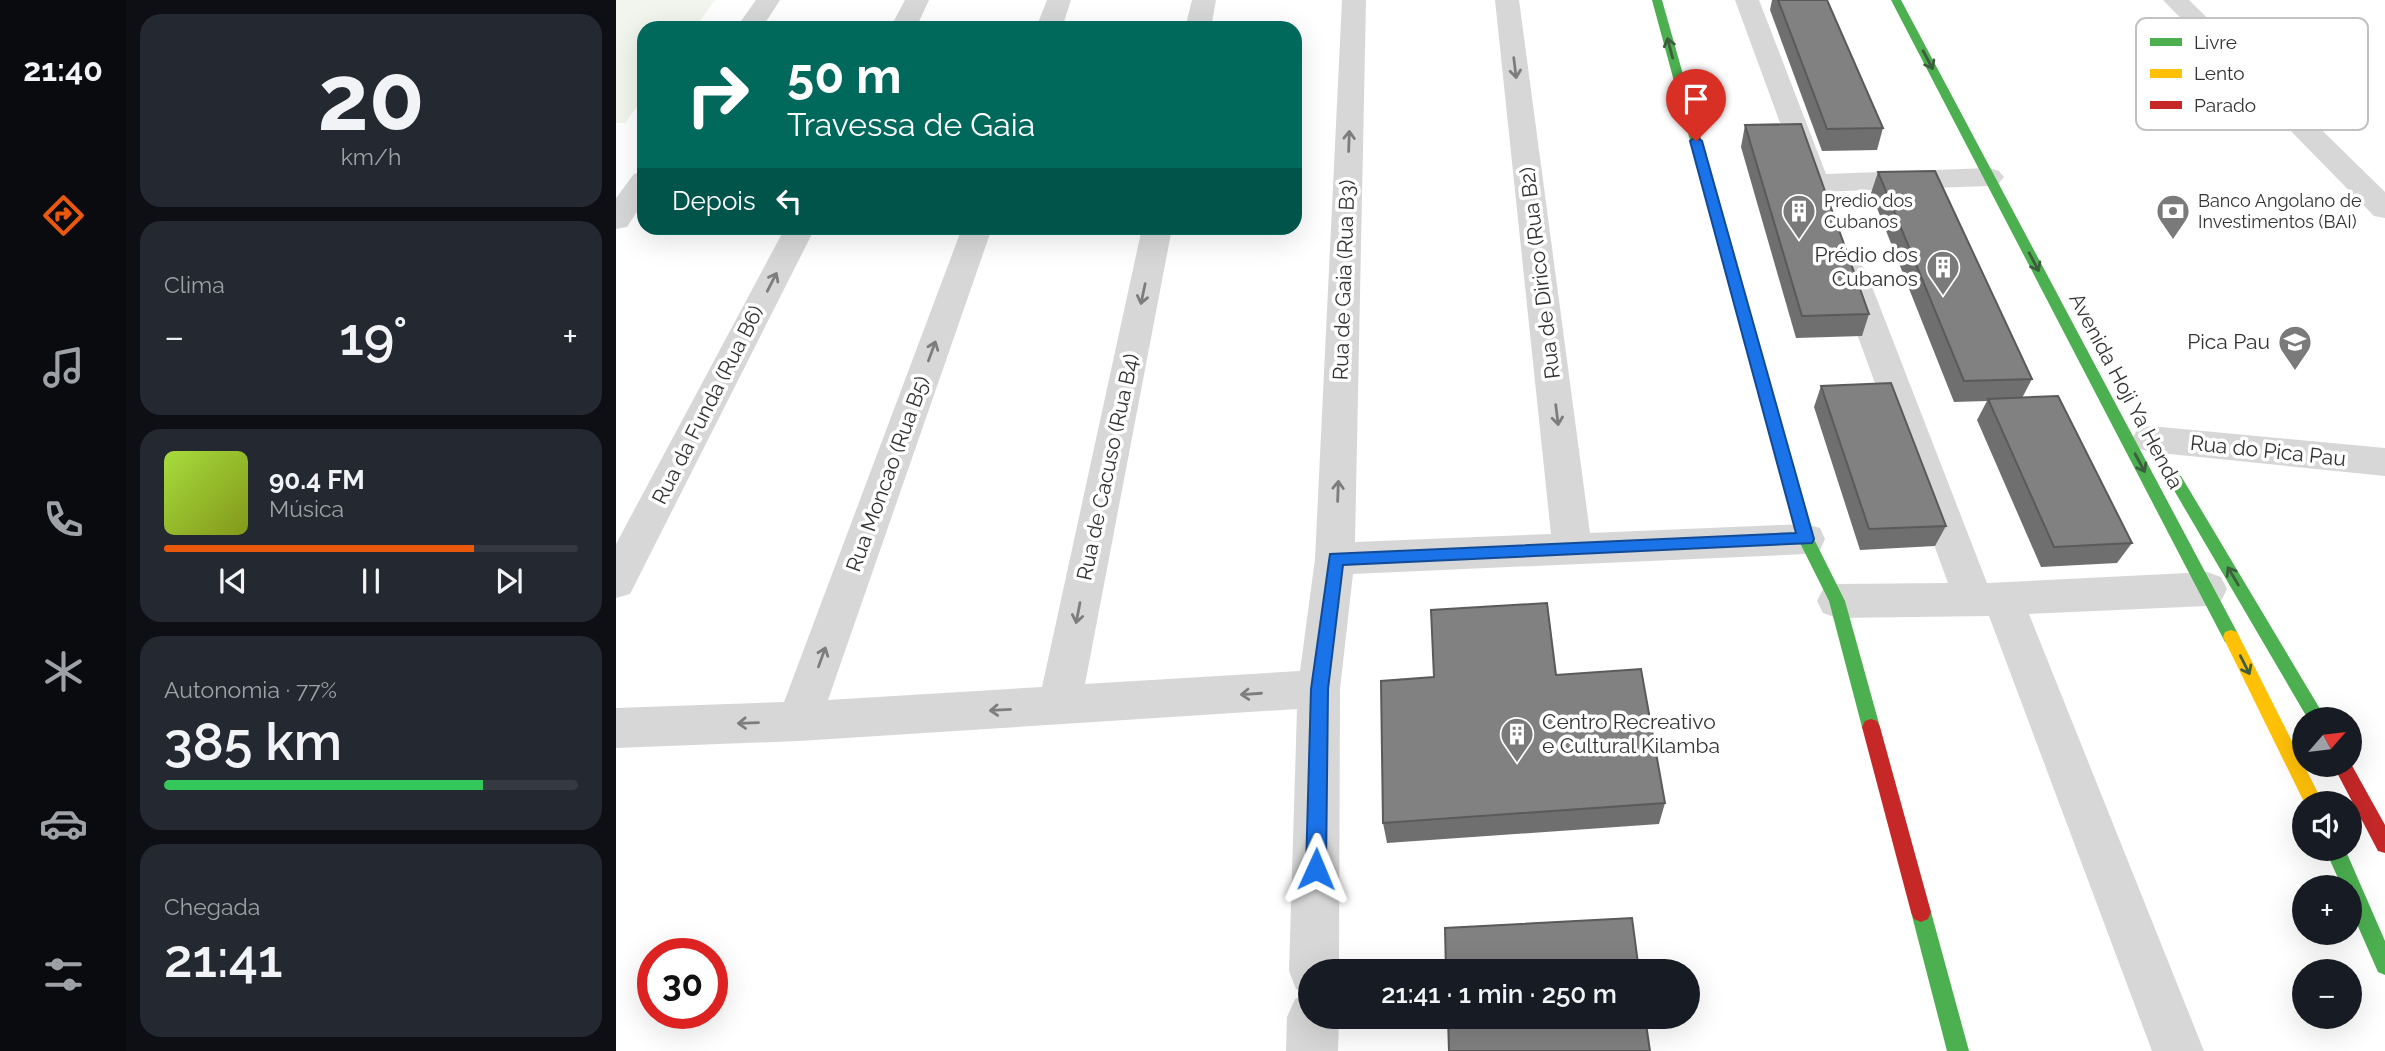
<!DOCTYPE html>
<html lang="pt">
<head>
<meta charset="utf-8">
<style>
  body { margin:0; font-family:Raleway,sans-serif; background:#242831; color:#f1f3f6; height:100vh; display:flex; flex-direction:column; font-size:26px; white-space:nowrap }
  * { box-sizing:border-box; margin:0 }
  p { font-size:23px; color:#9ea1a6 }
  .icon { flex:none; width:38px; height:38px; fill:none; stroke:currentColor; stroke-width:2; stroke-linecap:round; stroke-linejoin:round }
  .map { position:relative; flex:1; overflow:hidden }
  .panel { display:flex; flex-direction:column; gap:14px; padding:14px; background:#0d0f14; width:490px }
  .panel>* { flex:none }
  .hud { position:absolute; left:21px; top:21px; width:665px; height:214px; border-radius:21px; box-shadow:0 7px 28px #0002; background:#00695c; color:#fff; overflow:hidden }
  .needle { width:46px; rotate:62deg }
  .fabs { position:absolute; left:1676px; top:707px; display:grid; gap:14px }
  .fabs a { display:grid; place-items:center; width:70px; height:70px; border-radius:50%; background:#171b24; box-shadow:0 7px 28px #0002; font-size:35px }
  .speed { position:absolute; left:21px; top:938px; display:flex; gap:14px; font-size:35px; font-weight:700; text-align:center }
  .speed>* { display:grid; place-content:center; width:91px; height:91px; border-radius:50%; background:#171b24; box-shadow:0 7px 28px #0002; line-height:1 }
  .speed .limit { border:10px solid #d22; background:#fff; color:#111 }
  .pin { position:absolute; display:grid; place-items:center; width:60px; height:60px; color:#fff; margin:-72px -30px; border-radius:50% 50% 50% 0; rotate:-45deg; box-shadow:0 0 7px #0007 }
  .pin .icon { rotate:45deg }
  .me { position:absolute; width:77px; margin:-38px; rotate:1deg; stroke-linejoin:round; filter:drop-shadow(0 0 5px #0008) }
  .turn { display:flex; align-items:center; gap:24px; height:147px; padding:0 35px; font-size:32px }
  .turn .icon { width:91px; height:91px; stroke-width:2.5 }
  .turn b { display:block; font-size:49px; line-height:60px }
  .then { display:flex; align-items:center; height:66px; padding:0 35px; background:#0003; gap:14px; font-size:26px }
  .big { font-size:52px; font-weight:600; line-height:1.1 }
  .panel .tile { flex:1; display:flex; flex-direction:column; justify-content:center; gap:10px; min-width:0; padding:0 24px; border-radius:21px; background:#242831 }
  .panel .dial { align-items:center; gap:0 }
  .dial b { font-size:91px; line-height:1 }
  .song { display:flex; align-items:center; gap:21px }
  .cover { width:84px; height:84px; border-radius:10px; background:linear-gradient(135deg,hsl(80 70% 55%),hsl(70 70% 35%)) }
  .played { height:7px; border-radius:4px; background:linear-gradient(90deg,#ea580c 75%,#363941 75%) }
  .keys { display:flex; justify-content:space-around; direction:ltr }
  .heat { display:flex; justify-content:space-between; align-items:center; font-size:38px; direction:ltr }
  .charge { height:10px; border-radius:5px; background:linear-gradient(90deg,#34c759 77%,#363941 0) }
  .trip { position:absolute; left:682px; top:959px; width:402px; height:70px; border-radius:35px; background:#171b24; box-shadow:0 7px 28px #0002; font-weight:600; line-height:70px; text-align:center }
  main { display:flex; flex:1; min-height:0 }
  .tabs { display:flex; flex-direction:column; width:126px; justify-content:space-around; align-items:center; background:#090b0e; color:#9ea1a6 }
  .tabs .icon { width:49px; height:49px }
  .tabs .selected { color:#ea580c }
  .tabs b { font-size:32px; color:#f1f3f6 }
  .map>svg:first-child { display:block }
</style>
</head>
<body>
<main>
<nav class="tabs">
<b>21:40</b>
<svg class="icon selected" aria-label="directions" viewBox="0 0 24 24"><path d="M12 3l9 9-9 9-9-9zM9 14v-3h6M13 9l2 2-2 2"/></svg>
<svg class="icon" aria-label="music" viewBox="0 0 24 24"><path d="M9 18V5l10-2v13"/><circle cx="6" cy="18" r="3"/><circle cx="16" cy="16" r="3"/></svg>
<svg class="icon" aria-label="phone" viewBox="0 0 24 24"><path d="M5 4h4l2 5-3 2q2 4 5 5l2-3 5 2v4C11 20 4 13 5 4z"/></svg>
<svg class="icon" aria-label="climate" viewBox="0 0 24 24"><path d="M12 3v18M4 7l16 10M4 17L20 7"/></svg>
<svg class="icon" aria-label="car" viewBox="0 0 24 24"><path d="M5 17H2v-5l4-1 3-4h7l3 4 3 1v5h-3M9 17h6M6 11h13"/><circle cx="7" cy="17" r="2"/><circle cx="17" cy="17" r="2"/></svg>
<svg class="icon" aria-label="filters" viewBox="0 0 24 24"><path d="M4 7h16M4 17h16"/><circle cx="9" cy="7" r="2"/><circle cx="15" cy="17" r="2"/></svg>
</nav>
<section class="panel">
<div class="tile dial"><b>20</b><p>km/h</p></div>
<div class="tile"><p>Clima</p>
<div class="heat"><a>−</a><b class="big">19°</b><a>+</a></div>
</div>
<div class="tile">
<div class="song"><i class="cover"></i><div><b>90.4 FM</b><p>Música</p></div></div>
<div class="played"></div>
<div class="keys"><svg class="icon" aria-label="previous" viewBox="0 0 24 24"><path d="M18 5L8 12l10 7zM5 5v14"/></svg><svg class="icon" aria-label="pause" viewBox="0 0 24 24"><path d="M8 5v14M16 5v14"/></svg><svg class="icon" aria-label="next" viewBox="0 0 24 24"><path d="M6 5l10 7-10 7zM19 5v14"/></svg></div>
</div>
<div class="tile"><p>Autonomia · 77%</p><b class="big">385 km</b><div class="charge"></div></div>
<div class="tile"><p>Chegada</p><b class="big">21:41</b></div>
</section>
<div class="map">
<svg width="1769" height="1051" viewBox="0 0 1769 1051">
  <rect width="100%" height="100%" fill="#fff"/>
  <path fill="#f1f5ed" d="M0,0h99l-20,28h-51v69l-19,26h-9z"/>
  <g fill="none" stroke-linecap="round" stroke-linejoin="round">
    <path fill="#d7d7d7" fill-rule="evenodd" d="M140,0h24l-18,28h-26z
      M289,0h24l-13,28h-26z
      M431,0h24l-9,28h-26z
      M576,0h24l-5,28h-26z
      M726,0h24l-11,542 196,-8 -56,-534h24l71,533 216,-9 14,4 5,11 -5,11 -14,4 -453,20 -13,115 -1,282h-28v46h28l-1,34h-52l1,-34 8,-18 12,-6 -11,-4 -7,-18 8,-262 -498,32 -183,7v-40l168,-6 178,-474h30l-164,472 214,-13 100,-459h30l-87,456 215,-13 15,-112z
      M1119,0h24l67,174 163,-6 10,3 5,6 -5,6 -10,3 -173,6 -10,-3 -5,-6 3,-4 -6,-7z
      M1547,0h26l196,192v26l-11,-2z
      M28,171v30l-17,26 -11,2v-31l18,-24z
      M169,228h30l-185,366 -14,4v-54z
      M1234,261l11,3 5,7 121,312 220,-11 14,5 6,12 -6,12 -14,5 -178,8 175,437h-52l-163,-435 -152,2 -14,-5 -6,-12 6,-12 14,-5 111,-1 -114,-312 5,-7z
      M1534,426l235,22v28l-235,-24 -13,-4 -5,-9 5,-9z"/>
    <path fill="#4caf50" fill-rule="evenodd" d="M1036,0h10l152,539 31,62 35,126 -3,6 -6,2 -6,-2 -3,-6 -33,-126 -31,-62z
      M1275,0h10l336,632 2,5 -2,5 -6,2 -6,-2z
      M1560,474l5,2 145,243h-18l-140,-239z
      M1709,849h20l40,92v34l-7,-3 -28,-64v-21h-8z
      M1305,902l7,3 3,7 38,139h-22l-36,-139 3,-7z"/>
    <path fill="#ffc107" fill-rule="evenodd" d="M1615,630l6,2 86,171 -18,1 -82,-167 2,-5z"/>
    <path fill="#c62828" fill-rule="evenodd" d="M1255,719l6,2 3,6 51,185 -3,7 -7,3 -7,-3 -3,-7 -49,-185 3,-6z
      M1734,762l35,63v28l-7,-2 -45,-86h17z"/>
  </g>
  <path fill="#6f6f6f" d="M1156,0h55l56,128 -6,22 -55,1 -52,-141z
    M1129,125l124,189 -7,22 -66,2 -55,-191z
    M1262,172l154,207 -10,19 110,145 -15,20 -76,4 -64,-147 10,-19 -33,1 -83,-209z
    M1205,386l125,140 -11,20 -75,4 -46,-143z
    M940,675l109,128 -6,21 -272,19 -4,-20z"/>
  <path fill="#818181" stroke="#5a5a5a" stroke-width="2" d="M1162,0h49l56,128 -56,1z
    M1185,124l68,190 -67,2 -57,-191z
    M1319,171l97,208 -68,2 -86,-209z
    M1275,383l55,143 -77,3 -48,-143z
    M1442,396l74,147 -78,4 -66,-148z
    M931,603l9,72 85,-6 24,134 -282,20 -2,-142 53,-4 -3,-67z
    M1016,918l7,53h-193l-1,-43z
    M832,1017h197l5,34h-201z"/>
  <defs><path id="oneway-shaft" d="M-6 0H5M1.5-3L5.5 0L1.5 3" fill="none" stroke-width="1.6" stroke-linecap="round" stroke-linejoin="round" transform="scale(1.75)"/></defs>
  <g stroke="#3c5e3d">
    <use href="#oneway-shaft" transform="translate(1054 48) rotate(-105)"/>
    <use href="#oneway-shaft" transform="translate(1312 60) rotate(62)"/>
    <use href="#oneway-shaft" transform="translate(1418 262) rotate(62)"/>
    <use href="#oneway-shaft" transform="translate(1524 463) rotate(62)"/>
    <use href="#oneway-shaft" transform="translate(1617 576) rotate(-121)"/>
    <use href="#oneway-shaft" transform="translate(1629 665) rotate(63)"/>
  </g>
  <g stroke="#7d7d7d">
    <use href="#oneway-shaft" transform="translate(899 68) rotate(83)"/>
    <use href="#oneway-shaft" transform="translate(733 141) rotate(-88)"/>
    <use href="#oneway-shaft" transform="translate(156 282) rotate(-63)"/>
    <use href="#oneway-shaft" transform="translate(527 294) rotate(102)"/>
    <use href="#oneway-shaft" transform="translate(316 351) rotate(-70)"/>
    <use href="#oneway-shaft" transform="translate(941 415) rotate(83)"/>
    <use href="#oneway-shaft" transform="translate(722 491) rotate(-88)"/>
    <use href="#oneway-shaft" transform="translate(462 613) rotate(101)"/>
    <use href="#oneway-shaft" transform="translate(206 657) rotate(-70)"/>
    <use href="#oneway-shaft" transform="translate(635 694) rotate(176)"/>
    <use href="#oneway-shaft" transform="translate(384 710) rotate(177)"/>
    <use href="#oneway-shaft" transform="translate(132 723) rotate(178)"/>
  </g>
  <path fill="#1a73e8" stroke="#114b97" stroke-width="2" d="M1080,137l6,4 112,398 -2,4 -469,22 -15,124 -2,180 -3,6 -7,3 -7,-3 -3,-6 5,-180 19,-135 466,-21 -106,-392z"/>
  <defs>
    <symbol id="building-pin" viewBox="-11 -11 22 30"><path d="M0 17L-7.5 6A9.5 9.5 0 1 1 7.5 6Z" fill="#7a7a7a" stroke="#fff"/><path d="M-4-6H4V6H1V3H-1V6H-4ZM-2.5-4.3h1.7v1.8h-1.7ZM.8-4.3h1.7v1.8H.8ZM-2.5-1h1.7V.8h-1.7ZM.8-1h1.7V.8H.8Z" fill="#fff"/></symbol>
    <symbol id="bank-pin" viewBox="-11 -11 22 30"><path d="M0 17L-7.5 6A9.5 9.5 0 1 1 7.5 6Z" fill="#7a7a7a" stroke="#fff"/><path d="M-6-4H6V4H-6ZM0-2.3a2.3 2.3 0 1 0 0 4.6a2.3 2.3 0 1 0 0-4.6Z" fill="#fff"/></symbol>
    <symbol id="school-pin" viewBox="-11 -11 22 30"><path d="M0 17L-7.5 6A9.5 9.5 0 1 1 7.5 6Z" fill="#7a7a7a" stroke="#fff"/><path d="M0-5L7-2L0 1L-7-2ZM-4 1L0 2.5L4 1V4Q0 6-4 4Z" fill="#fff"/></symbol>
  </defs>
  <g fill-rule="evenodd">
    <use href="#building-pin" x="1164" y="192" width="38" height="52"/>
    <use href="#bank-pin" x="1538" y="192" width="38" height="52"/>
    <use href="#building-pin" x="1308" y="248" width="38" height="52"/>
    <use href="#school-pin" x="1660" y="323" width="38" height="52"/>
    <use href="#building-pin" x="882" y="715" width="38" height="52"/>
  </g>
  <g text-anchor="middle" stroke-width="7" stroke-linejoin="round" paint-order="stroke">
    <g font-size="18" fill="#333" stroke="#fff" text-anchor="start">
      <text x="1208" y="207">Predio dos<tspan x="1208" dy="21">Cubanos</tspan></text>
      <text x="1582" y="207">Banco Angolano de<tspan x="1582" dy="21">Investimentos (BAI)</tspan></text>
    </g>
    <g font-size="21" fill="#333" stroke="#fff" text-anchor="end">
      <text x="1302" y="262">Prédio dos<tspan x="1302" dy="24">Cubanos</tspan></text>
      <text x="1654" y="349">Pica Pau</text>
      <text x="926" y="729" text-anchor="start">Centro Recreativo<tspan x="926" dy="24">e Cultural Kilamba</tspan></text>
    </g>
    <g font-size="21" fill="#333" stroke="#fff">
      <text transform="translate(924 273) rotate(-97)" y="7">Rua de Dirico (Rua B2)</text>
      <text transform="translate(728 280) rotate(-88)" y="7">Rua de Gaia (Rua B3)</text>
      <text transform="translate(1510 391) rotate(62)" y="7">Avenida Hoji Ya Henda</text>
      <text transform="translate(92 405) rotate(-63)" y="7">Rua da Funda (Rua B6)</text>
      <text transform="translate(1652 451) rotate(6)" y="7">Rua do Pica Pau</text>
      <text transform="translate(492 467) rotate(-78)" y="7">Rua de Cacuso (Rua B4)</text>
      <text transform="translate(272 474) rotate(-70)" y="7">Rua Moncao (Rua B5)</text>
    </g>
  </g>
  <rect x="1520" y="18" width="232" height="112" rx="10" fill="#fff" stroke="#c2c2c2" stroke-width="2"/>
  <rect x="1534" y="38" width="32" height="8" fill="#4caf50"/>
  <rect x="1534" y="69" width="32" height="9" fill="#ffc107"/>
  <rect x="1534" y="101" width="32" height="8" fill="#c62828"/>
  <g font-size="19" fill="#333">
    <text x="1578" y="49">Livre</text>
    <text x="1578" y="80">Lento</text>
    <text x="1578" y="112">Parado</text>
  </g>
</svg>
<div class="fabs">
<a><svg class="needle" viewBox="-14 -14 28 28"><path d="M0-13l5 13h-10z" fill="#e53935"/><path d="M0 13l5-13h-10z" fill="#9ea1a6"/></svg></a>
<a><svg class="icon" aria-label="sound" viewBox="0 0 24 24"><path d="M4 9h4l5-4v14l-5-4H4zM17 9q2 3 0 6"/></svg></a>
<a>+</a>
<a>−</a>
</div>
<div class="speed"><div class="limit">30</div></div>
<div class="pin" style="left:1080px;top:141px;background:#d93025"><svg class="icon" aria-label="arrive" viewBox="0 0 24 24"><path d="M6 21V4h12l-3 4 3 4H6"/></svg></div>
<svg class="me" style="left:700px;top:869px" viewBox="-20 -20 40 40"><path d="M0-17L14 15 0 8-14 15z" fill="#1a73e8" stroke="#fff" stroke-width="4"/></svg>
<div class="trip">21:41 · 1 min · 250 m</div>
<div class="hud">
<div class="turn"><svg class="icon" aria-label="right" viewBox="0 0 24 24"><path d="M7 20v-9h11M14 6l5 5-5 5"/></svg><div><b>50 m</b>Travessa de Gaia</div></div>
<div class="then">Depois<svg class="icon" aria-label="left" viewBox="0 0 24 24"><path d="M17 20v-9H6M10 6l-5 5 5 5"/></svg></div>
</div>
</div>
</main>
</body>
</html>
